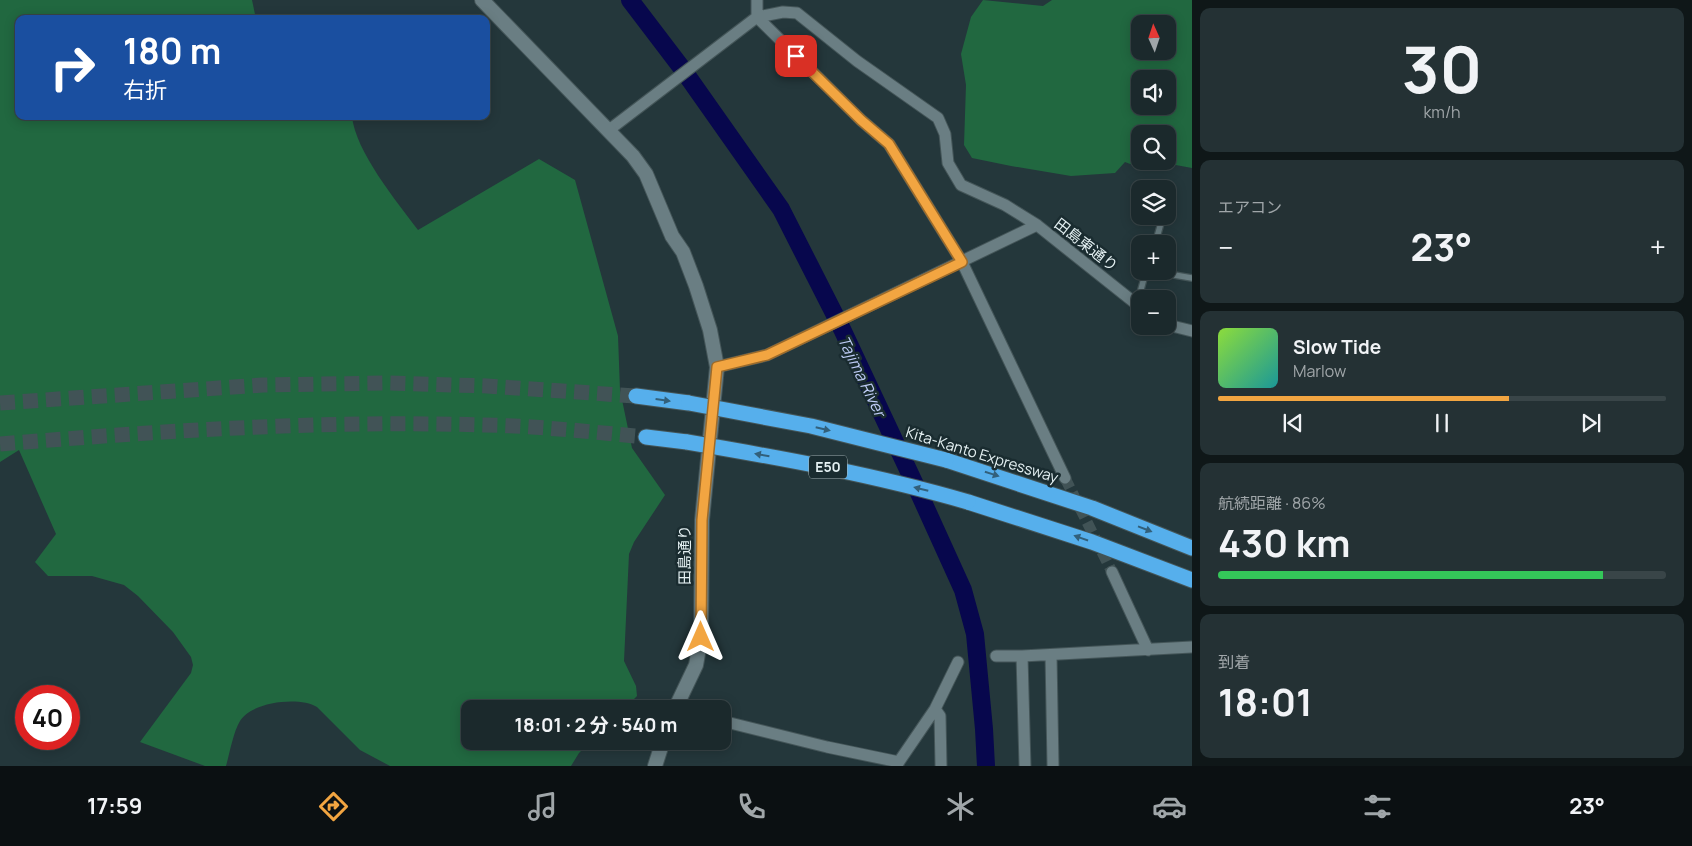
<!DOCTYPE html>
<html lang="ja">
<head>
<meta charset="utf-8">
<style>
  body { margin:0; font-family:Manrope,"Noto Sans JP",sans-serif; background:#243134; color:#f1f3f6; height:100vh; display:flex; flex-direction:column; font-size:19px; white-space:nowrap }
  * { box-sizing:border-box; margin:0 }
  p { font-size:16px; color:#a0a6a9 }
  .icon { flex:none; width:28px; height:28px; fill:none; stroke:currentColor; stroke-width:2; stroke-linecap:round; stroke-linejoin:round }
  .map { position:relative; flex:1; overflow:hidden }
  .side { display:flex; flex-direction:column; gap:8px; padding:8px; background:#0f1718; width:500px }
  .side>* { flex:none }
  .guide { position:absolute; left:15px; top:15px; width:475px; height:105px; border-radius:10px; box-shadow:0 2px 12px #0003,0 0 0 1px #394548; background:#1a4fa0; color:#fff; overflow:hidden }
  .needle { width:32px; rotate:357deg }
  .controls { position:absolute; left:1131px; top:15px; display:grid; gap:10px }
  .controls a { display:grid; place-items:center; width:45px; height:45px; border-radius:10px; background:#1b292c; box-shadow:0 2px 12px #0003,0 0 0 1px #394548; font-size:25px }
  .speed { position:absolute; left:15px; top:685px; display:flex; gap:10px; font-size:25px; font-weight:700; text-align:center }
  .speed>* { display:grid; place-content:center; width:65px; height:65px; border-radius:50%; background:#1b292c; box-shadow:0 2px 12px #0003,0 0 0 1px #394548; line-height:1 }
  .speed .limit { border:8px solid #d22; background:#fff; color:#111 }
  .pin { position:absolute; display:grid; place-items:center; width:42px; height:42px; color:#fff; margin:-21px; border-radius:10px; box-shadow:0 2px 8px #0006 }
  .me { position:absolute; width:55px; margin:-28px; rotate:0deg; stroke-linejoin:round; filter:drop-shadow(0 0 4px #0008) }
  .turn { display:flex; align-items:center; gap:18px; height:105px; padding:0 25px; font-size:22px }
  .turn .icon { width:65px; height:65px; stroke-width:2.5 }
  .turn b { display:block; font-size:35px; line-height:42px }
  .big { font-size:38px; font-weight:700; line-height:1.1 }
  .side .widget { flex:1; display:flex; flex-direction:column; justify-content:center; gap:8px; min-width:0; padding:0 18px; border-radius:10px; background:#243134 }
  .side .dial { align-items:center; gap:0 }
  .dial b { font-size:65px; line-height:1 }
  .song { display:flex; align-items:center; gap:15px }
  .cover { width:60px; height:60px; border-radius:8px; background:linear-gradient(135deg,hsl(90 70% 55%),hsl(180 70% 35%)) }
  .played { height:5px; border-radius:2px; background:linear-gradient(90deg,#f2a541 65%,#394548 65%) }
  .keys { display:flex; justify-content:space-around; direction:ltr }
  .heat { display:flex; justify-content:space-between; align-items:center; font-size:28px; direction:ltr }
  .charge { height:8px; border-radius:4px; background:linear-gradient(90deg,#34c759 86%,#394548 0) }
  .trip { position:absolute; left:461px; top:700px; width:270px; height:50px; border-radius:10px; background:#1b292c; box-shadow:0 2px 12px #0003,0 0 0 1px #394548; font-weight:700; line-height:50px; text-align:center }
  .menu { display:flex; height:80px; justify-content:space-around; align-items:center; background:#0b1012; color:#a0a6a9 }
  .menu .icon { width:35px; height:35px }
  .menu .selected { color:#f2a541 }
  .menu b { font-size:22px; color:#f1f3f6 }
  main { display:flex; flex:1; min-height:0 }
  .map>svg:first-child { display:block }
</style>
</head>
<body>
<main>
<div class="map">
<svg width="1192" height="766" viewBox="0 0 1192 766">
  <rect width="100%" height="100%" fill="#24373b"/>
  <path fill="#216840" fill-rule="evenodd" d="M0,0h252l4,19h-237v97h333c3,35 45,86 66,114l121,-71 36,21 43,156 2,54 12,58 33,47 -31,47 -5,12 -5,107 12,25 1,10 -13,13h-154v32h121l-12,12 -8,13h-181l-30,-16 -43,-43c-18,-11 -66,-5 -77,14 -7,12 -10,31 -14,45h-21l-65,-24 51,-69 2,-8 -2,-8 -18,-25 -35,-36 -14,-11 -32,-9h-44l-13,-14 21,-28 -37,-84 -19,12z
    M983,0l60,6 9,-6h140v168l-38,-7h14v-27h-28v27h5l-7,6 -13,-5 -10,11 -44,3 -60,-10 -39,-8 -8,-13 2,-60 -5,-31 10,-37zM1140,24h28v27h-28zM1140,79h28v27h-28z"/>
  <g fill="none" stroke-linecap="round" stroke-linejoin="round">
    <path stroke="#07074d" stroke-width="18" d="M630,0l51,67 100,142 61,120 77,164 44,97 12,44 9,95 2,37"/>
    <path stroke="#415356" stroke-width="11" stroke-dasharray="11 5.5" stroke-linecap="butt" d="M1065,478l47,94"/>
    <path stroke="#415356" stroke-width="15" stroke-dasharray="15 8" stroke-linecap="butt" d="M0,403l263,-18 126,-2 98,3 149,10
      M0,444c161,-13 323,-24 484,-19 54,1 108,7 162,12"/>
    <defs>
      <path id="service" d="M1168,203l1,-4
        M1155,244l8,-28
        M1151,271l41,7
        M1137,304l9,-33"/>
      <path id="minor" d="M757,17l104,103 28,24 73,118 103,216
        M757,17l26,-5 14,1 60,48 81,57 7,16 3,29 13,22 44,20 32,20 103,82
        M609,130l148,-113v-17
        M1168,325l24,6
        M717,367l50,-12 270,-130
        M1112,572l36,78
        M1051,655l2,111
        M996,656h26l170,-9
        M1022,656l3,110
        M935,709l5,7 1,50
        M722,721l105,26 72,15
        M896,766l39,-57 23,-47"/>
      <path id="tertiary" d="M482,0l151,156 13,18 26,62 11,16 13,34 14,44 7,37 -15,153 -1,117 -5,28 -21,44
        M655,766l8,-25"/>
      <path id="motorway" d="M636,396l53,7
        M646,437l41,5
        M946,460l146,48 100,40
        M968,502l124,40 100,38"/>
    </defs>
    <use href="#service" stroke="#445558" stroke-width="8"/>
    <use href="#minor" stroke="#445558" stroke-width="13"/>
    <use href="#tertiary" stroke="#445558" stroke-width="16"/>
    <use href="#motorway" stroke="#445558" stroke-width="17"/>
    <use href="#service" stroke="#6a7e83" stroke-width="5.5"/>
    <use href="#minor" stroke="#6a7e83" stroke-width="11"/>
    <use href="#tertiary" stroke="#6a7e83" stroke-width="14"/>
    <use href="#motorway" stroke="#56afec" stroke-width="15"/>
    <defs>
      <path id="motorway-bridge" d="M689,403l122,23 135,34
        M687,442c94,16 189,33 281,60"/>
    </defs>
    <use href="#motorway-bridge" stroke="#445558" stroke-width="17" stroke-linecap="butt"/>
    <use href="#motorway-bridge" stroke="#56afec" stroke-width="15"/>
  </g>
  <defs><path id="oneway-solid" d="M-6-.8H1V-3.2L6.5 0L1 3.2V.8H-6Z" transform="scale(1.25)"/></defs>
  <g fill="#32607b">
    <use href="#oneway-solid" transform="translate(663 400) rotate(8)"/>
    <use href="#oneway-solid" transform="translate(823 429) rotate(13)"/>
    <use href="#oneway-solid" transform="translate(762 455) rotate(-170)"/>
    <use href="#oneway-solid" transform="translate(992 474) rotate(18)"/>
    <use href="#oneway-solid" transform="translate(921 489) rotate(-166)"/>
    <use href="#oneway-solid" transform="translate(1145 529) rotate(21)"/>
    <use href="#oneway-solid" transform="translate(1081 538) rotate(-161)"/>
  </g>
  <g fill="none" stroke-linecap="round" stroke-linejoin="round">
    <defs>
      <path id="route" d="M701,637l1,-117 15,-153 50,-12 195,-93 -73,-118 -28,-24 -65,-64"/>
    </defs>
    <use href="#route" stroke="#9d6b2a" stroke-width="12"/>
    <use href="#route" stroke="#f2a541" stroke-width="9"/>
  </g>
  <g text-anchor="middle" stroke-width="5" stroke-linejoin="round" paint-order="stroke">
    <rect fill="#1a2c30" stroke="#a7b5b8" stroke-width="1" x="809" y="455.5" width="38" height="23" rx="4"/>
    <g font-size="14" font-weight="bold" fill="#e4f0f2">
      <text x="828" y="472">E50</text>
    </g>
    <g font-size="15" fill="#e4f0f2" stroke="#1a2c30">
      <text transform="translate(1086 245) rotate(38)" y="5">田島東通り</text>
      <text transform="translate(982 455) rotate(17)" y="5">Kita-Kanto Expressway</text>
      <text transform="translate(685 555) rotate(-90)" y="5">田島通り</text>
    </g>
    <g font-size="16" font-style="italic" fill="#bfcdf7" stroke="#1a2c30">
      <text transform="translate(862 376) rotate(64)" y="6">Tajima River</text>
    </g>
  </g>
</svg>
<div class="controls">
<a><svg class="needle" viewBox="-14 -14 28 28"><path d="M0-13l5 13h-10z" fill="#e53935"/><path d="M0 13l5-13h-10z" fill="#a0a6a9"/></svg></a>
<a><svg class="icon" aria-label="sound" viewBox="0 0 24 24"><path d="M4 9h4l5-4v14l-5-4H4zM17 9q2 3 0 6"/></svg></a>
<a><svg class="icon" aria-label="search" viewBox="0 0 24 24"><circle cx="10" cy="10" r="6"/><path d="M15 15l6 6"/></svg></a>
<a><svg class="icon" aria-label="layers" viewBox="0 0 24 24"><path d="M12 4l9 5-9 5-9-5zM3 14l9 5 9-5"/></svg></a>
<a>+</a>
<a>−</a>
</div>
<div class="speed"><div class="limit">40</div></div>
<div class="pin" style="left:796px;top:56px;background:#d93025"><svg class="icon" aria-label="arrive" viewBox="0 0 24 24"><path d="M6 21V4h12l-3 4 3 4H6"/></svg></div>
<svg class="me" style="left:701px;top:637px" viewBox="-20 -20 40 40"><path d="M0-17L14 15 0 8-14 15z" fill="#f2a541" stroke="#fff" stroke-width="4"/></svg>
<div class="trip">18:01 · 2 分 · 540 m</div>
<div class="guide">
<div class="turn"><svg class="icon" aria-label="right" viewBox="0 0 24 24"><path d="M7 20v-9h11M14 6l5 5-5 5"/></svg><div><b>180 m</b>右折</div></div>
</div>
</div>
<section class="side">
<div class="widget dial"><b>30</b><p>km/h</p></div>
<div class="widget"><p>エアコン</p>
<div class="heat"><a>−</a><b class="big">23°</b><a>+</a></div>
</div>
<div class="widget">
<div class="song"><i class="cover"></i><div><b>Slow Tide</b><p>Marlow</p></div></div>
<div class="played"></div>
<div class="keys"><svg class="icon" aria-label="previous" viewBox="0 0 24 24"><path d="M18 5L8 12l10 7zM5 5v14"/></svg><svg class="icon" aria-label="pause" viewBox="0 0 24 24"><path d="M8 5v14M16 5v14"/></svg><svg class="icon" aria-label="next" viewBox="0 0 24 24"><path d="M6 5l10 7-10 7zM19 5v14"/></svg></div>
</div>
<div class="widget"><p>航続距離 · 86%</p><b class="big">430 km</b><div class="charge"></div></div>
<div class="widget"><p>到着</p><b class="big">18:01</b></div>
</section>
</main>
<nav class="menu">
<b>17:59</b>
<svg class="icon selected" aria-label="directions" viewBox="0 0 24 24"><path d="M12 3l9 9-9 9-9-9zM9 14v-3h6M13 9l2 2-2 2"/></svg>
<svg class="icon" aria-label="music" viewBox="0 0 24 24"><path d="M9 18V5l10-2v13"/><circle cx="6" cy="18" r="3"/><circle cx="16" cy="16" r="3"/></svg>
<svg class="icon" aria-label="phone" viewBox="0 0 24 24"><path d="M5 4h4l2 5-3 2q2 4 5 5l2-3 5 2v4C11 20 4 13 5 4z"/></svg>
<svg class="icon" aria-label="climate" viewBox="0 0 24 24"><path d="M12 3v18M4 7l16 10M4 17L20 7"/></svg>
<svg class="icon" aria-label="car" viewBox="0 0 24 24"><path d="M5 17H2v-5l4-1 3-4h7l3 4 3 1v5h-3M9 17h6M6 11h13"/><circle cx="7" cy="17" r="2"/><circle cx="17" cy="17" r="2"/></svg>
<svg class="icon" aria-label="filters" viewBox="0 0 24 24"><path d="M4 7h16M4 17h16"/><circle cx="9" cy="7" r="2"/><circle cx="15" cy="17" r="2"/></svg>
<b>23°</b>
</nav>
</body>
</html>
